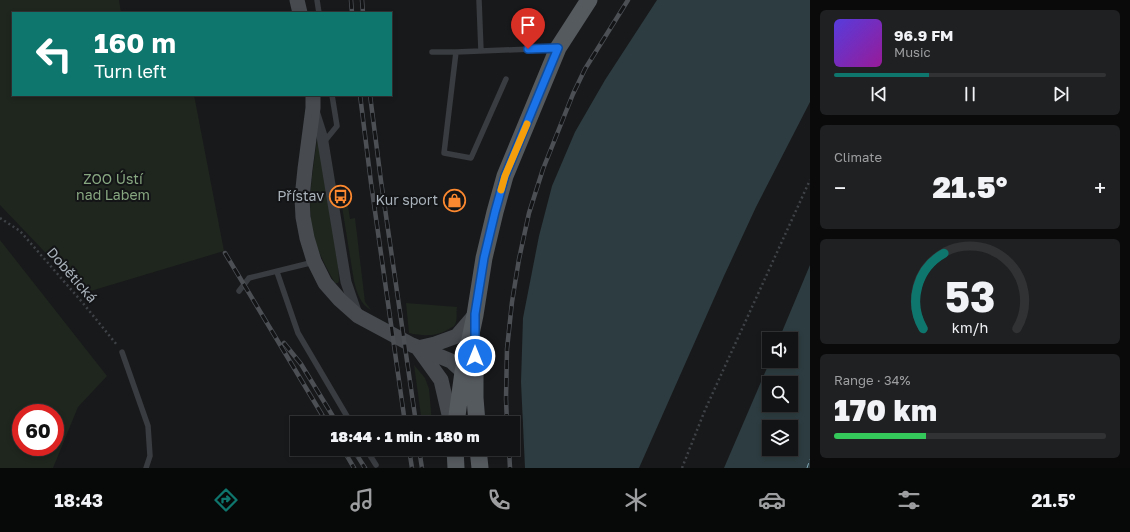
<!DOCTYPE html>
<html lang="en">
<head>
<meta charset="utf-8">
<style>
  body { margin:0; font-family:"Golos Text",sans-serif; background:#1f2022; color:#f1f3f6; height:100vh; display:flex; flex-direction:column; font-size:15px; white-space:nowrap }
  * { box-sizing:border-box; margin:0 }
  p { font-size:13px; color:#9c9ea0 }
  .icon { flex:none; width:22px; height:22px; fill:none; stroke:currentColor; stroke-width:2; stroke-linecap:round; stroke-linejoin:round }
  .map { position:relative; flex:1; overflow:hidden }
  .sheet { display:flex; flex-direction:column; gap:10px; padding:10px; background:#0a0a0b; width:320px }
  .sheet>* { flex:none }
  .hud { position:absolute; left:12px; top:12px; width:380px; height:84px; border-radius:0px; box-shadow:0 2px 6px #0003,0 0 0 1px #313234; background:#0f766e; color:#fff; overflow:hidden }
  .controls { position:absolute; left:762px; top:332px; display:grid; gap:8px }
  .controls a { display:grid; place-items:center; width:36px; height:36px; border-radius:0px; background:#121314; box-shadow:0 2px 6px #0003,0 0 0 1px #313234; font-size:20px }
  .speed { position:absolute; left:12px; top:404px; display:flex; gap:8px; font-size:20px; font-weight:700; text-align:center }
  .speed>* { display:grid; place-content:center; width:52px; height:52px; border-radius:50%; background:#121314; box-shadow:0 2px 6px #0003,0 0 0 1px #313234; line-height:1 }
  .speed .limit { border:6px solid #d22; background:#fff; color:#111 }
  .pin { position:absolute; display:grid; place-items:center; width:34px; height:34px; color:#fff; margin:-41px -17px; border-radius:50% 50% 50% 0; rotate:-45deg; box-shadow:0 0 4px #0007 }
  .pin .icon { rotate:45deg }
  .me { position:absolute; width:44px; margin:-22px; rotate:0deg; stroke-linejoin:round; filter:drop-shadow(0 0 3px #0008) }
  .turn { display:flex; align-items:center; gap:14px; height:84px; padding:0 16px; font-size:18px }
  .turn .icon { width:52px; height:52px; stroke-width:2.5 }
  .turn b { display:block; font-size:28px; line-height:34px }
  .big { font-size:30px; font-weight:800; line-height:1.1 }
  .sheet .card { flex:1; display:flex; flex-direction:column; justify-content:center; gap:6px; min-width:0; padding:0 14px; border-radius:6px; background:#1f2022 }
  .sheet .dial { align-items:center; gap:0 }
  .dial svg { height:104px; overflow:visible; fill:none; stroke:#313234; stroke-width:7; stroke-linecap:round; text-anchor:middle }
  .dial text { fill:#f1f3f6; stroke:none }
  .song { display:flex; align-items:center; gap:12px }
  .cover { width:48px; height:48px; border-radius:6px; background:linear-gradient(135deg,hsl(250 70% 55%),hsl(300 70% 35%)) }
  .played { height:4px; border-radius:2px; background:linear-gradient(90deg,#0f766e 35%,#313234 35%) }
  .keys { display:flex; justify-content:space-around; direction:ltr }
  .heat { display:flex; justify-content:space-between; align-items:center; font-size:22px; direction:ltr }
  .charge { height:6px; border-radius:3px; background:linear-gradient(90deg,#34c759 34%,#313234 0) }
  .trip { position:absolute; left:290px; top:416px; width:230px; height:40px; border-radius:0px; background:#121314; box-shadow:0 2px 6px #0003,0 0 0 1px #313234; font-weight:800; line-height:40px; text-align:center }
  .dock { display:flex; height:64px; justify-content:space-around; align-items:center; background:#070808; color:#9c9ea0 }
  .dock .icon { width:28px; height:28px }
  .dock .current { color:#0f766e }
  .dock b { font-size:18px; color:#f1f3f6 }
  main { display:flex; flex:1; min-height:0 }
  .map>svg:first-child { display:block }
</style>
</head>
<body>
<main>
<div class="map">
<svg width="810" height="468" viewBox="0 0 810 468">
  <rect width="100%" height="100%" fill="#18191b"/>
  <path fill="#1f261e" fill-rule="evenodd" d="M0,0h119l2,13h-108v82h181l30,156 -140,42 -84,-88z
    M317,139l1,1 20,122 1,19 -1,2h-3c-8,-14 -15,-27 -20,-42 -10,-33 -2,-68 2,-102z
    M346,193l4,26 5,-1 10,84 6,8c-11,-6 -14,-17 -17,-29l-14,-87z
    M0,240l107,136 -29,31 -25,61h-53zM21,413h34v34h-34z
    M406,303l51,4c-1,5 1,15 -3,19 0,0 -5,3 -5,3 -13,8 -26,7 -40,4z
    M414,365l11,13 4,11 3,34h-10z"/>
  <path fill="#2d3c40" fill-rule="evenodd" d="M657,0h153v102l-54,105 -32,69 -85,192h-114l-4,-86 2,-64 16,-82 13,-50 23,-54 30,-52z
    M810,265v203h-86l46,-107h21v-22h-12zM769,383h22v22h-22zM769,427h22v22h-22z"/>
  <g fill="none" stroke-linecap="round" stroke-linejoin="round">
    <path stroke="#80aab8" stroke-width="1" stroke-dasharray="5 4" stroke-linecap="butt" d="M807,468l3,-9"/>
    <path stroke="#3f4347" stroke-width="2.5" stroke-dasharray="2 3" stroke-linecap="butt" d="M0,218l20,13 62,71 35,43
      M682,468l23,-58 105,-230"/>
    <path stroke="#393c40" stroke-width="5.5" d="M317,0l2,13
      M479,0l2,51
      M432,52h24l100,-4
      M456,52l-12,101 27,5 35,-79
      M324,142l13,-16 -5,-31
      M277,272l21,61 53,90
      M239,291l10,-13 65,-16
      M122,352l26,74 2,30 -4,12
      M366,449l10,16"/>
    <path stroke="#393c40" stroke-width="11" d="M314,111l8,25 24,146 11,32"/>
    <path stroke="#474b50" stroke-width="15" d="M297,0l3,13
      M313,95v13l-8,61 -3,29 1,19 4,21 7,23 11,22 15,17 18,16 54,29 39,16 12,11 4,9
      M418,348l23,32 10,43
      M418,348l17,-4 22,-8 18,-21"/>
    <path stroke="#555a5f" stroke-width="17" d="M475,353v45l2,25
      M456,423l7,-51 12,-57 9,-57 11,-46 10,-36 53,-128 31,-48
      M455,449l1,19
      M478,449l2,19"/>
    <defs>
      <path id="rail" d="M351,0l1,13
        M362,0l1,13
        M360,95l11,88 34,240
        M370,95l11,86 35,242
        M225,253l102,170
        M284,343l17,21 36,59
        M507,423l-1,-24 1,-50 5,-47 7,-43 10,-46 14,-44 30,-75 12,-25 43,-69
        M343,449l11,19
        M353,449l12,19
        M409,449l3,19
        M419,449l3,19
        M509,449l1,19"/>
    </defs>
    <use href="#rail" stroke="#4c5055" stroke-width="4.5"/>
    <use href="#rail" stroke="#131416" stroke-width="3" stroke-dasharray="9" stroke-linecap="butt"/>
  </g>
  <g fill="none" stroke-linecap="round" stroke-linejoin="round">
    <defs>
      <path id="route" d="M475,356v-42l9,-56 11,-46 10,-36 53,-128 -30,1"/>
    </defs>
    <use href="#route" stroke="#114b97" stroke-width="10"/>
    <use href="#route" stroke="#1a73e8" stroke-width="7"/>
    <path stroke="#f59e0b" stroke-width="7" d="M501,190l4,-14 22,-52"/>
  </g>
  <defs>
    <symbol id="bus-ring" viewBox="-11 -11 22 22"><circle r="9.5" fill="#131416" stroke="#fc882f" stroke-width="1.5"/><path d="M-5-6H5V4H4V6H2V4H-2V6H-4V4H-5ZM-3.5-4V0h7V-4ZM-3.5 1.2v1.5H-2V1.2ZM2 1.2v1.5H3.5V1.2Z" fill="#fc882f"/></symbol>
    <symbol id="shop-ring" viewBox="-11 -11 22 22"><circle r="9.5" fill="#131416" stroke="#fc882f" stroke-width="1.5"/><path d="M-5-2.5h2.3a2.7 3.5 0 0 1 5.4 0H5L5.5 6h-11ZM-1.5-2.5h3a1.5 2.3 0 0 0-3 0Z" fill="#fc882f"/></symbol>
  </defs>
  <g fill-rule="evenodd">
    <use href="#bus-ring" x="328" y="184" width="25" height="25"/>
    <use href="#shop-ring" x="442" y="188" width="25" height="25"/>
  </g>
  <g text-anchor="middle" stroke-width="4" stroke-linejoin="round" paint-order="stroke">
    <g font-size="14" fill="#87a780" stroke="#131416">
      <text x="113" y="184">ZOO Ústí<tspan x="113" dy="16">nad Labem</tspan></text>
    </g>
    <g font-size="14" fill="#aab3bb" stroke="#131416" text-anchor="end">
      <text x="324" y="201">Přístav</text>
      <text x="438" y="205">Kur sport</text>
    </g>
    <g font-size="14" fill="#aab3bb" stroke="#131416">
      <text transform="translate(72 275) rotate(49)" y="5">Dobětická</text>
    </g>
  </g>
</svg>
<div class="controls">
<a><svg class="icon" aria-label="sound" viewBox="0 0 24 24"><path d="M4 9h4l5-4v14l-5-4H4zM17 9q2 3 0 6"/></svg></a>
<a><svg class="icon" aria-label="search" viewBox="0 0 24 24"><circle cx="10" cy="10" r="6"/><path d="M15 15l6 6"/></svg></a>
<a><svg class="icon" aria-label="layers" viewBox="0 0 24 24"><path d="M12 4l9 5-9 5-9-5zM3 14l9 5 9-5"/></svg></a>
</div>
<div class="speed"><div class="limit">60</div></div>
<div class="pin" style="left:528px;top:49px;background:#d93025"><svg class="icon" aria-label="arrive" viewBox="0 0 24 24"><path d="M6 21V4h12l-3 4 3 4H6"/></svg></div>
<svg class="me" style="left:475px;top:356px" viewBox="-20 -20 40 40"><circle r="17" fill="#1a73e8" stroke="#fff" stroke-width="3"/><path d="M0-11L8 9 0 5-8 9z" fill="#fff"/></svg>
<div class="trip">18:44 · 1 min · 180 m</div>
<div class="hud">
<div class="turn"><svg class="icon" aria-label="left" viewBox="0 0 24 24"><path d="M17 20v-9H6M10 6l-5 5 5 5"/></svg><div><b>160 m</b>Turn left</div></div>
</div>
</div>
<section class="sheet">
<div class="card">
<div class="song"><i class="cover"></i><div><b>96.9 FM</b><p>Music</p></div></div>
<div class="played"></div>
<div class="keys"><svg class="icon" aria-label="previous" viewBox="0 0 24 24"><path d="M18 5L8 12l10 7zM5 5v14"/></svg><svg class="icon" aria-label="pause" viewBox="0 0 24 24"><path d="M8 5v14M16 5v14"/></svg><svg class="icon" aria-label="next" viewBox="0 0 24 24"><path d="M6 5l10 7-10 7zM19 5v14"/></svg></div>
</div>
<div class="card"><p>Climate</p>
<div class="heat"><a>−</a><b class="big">21.5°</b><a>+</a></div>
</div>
<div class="card dial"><svg viewBox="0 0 100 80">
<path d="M14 69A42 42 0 1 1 86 69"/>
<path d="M14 69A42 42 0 0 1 30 11" stroke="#0f766e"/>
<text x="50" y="56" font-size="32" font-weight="700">53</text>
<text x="50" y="72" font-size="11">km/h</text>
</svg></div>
<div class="card"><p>Range · 34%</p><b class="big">170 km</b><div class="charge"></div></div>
</section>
</main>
<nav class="dock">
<b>18:43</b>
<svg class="icon current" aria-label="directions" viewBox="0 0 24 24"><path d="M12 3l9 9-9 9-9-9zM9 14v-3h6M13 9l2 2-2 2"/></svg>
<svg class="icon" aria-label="music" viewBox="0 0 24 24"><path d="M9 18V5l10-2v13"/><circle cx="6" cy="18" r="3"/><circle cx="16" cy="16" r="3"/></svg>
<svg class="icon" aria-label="phone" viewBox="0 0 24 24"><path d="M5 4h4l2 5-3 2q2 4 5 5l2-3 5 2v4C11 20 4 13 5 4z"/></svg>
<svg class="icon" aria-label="climate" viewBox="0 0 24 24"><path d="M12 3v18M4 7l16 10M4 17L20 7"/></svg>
<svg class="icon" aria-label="car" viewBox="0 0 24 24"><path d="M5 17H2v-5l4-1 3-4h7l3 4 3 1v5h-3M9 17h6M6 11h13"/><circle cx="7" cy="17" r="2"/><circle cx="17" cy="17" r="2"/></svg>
<svg class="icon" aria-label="filters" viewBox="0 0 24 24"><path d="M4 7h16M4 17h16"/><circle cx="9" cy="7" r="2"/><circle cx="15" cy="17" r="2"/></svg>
<b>21.5°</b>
</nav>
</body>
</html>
